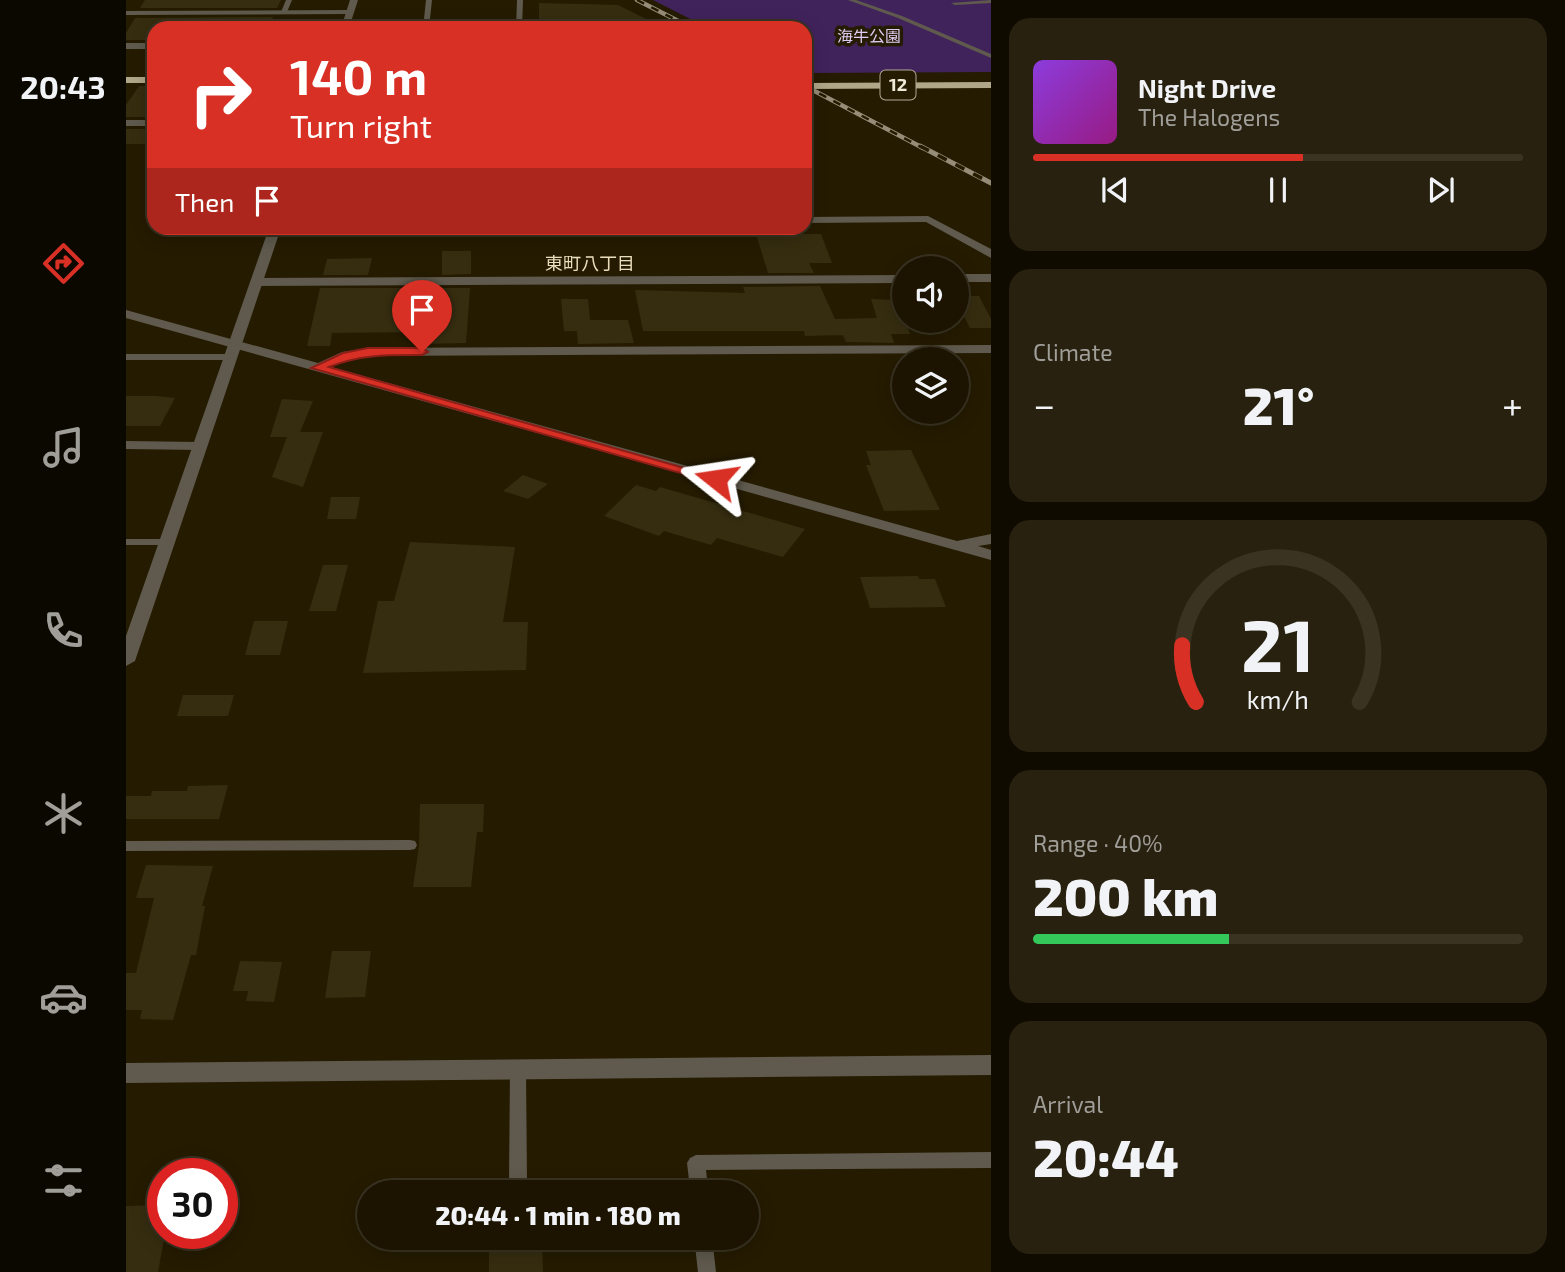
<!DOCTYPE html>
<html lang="en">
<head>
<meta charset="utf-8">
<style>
  body { margin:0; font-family:"Exo 2","Noto Sans JP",sans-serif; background:#29210f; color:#f1f3f6; height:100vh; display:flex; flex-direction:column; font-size:26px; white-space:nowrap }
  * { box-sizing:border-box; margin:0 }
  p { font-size:23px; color:#a09e99 }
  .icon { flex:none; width:38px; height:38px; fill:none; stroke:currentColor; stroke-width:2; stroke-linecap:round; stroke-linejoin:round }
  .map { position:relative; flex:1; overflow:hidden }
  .drawer { display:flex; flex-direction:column; gap:18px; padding:18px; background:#0f0b00; width:574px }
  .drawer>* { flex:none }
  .hud { position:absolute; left:21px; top:21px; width:665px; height:214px; border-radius:21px; box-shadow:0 4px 18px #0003,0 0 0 2px #3a3322; background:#d93025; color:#fff; overflow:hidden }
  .fabs { position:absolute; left:766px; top:256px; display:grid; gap:14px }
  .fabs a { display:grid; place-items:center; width:77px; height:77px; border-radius:50%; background:#1c1400; box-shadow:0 4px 18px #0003,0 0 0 2px #3a3322; font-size:35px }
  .speed { position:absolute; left:21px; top:1158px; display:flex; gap:14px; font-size:35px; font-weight:700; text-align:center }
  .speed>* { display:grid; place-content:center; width:91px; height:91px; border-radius:50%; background:#1c1400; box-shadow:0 4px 18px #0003,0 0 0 2px #3a3322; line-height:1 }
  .speed .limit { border:10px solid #d22; background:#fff; color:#111 }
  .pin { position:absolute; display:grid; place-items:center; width:60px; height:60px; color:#fff; margin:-72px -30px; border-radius:50% 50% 50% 0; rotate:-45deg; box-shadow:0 0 7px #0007 }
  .pin .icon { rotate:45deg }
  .me { position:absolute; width:77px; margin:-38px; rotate:285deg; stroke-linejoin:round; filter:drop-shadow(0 0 5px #0008) }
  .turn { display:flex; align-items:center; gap:24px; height:147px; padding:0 28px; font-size:32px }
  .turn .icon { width:91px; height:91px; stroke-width:2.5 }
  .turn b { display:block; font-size:49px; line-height:60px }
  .then { display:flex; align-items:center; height:66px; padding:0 28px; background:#0003; gap:14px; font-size:26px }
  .big { font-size:52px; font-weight:800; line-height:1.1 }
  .drawer .card { flex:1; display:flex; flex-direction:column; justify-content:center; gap:10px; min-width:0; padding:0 24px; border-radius:21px; background:#29210f }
  .drawer .dial { align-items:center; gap:0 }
  .dial svg { height:182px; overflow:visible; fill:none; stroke:#3a3322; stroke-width:7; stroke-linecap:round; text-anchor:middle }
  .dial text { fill:#f1f3f6; stroke:none }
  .song { display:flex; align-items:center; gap:21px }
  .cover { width:84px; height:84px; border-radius:10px; background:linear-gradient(135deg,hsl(270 70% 55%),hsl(310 70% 35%)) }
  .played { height:7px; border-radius:4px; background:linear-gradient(90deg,#d93025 55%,#3a3322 55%) }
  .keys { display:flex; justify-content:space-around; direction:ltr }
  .heat { display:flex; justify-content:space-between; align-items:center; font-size:38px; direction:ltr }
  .charge { height:10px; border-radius:5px; background:linear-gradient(90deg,#34c759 40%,#3a3322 0) }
  .trip { position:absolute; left:231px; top:1180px; width:402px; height:70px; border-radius:35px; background:#1c1400; box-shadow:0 4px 18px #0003,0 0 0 2px #3a3322; font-weight:800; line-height:70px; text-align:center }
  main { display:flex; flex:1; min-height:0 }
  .menu { display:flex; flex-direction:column; width:126px; justify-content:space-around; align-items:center; background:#0b0800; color:#a09e99 }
  .menu .icon { width:49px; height:49px }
  .menu .on { color:#d93025 }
  .menu b { font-size:32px; color:#f1f3f6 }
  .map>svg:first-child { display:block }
</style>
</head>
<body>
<main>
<nav class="menu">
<b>20:43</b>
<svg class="icon on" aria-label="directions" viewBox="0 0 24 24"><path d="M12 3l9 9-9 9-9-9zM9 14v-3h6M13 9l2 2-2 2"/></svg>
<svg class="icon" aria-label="music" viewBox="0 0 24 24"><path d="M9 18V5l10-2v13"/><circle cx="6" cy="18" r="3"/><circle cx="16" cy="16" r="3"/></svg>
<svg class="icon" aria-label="phone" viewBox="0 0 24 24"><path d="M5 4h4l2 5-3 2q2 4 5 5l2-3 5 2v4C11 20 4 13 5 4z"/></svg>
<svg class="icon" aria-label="climate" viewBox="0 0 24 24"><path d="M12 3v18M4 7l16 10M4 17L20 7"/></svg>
<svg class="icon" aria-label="car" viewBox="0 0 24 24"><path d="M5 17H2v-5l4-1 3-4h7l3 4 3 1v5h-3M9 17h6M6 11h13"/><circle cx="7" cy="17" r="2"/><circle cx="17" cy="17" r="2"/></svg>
<svg class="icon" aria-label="filters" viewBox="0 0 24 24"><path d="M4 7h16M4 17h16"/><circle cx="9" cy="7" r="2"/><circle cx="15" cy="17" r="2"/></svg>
</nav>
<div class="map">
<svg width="865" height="1272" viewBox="0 0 865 1272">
  <rect width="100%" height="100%" fill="#251b00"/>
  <path fill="#41235c" d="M527,0h338v72l-186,1v-45h-97z"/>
  <path fill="#362d10" d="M19,0h136l-4,8h-137z
    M413,3l79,2 46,23h-125z
    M147,17l-5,11h-114v12h-28v-7l9,-15z
    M13,86h15v31h-28v-12z
    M0,129h28v15h-28z
    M630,234h65l11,29h-23l5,10h-46z
    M316,251h29v23l-29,1z
    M246,258l-4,17h-45l4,-16z
    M694,286l15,33 42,-1 -6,-19 27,1 12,34h-19l3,9 -48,-1 -9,-20 6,13 -38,1 -1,-5h-161l-8,-41 110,3 -2,-6z
    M194,288h150l-4,55 -46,1 1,-12 -89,1 -2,13h-23z
    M831,296h22l12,23v9h-21l-13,-25z
    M435,299h27l2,21h38l6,23 -56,1 -1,-13h-13z
    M0,396h30l19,2 -15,28h-34z
    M156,399l31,2 -13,31h23l-20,55 -31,-10 15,-40h-17z
    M785,450l29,60 -56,1 -18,-46h5l-5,-14z
    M397,475l25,9 -20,15 -25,-8z
    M510,485l20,6 4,-4 145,42 -22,28 -66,-19 -6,7 -47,-14 -5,5 -55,-20z
    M205,497h29l-4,22h-29z
    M284,542l105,5 -12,75h25l-2,48 -163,3 15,-72h16z
    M197,565h25l-12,46h-27z
    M792,576l1,3h16l11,28 -76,1 -10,-31z
    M128,621h34l-8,34h-35z
    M57,695h51l-6,21h-51z
    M102,785l-9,34h-93v-23h25l1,-5h35l1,-5z
    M294,804h64l-1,28h-6l-6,55h-58l6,-41z
    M20,865l67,1 -11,40h3l-9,49h-5l-18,65 -33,-1 2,-9h-16v-37h10l18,-75h-18z
    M206,951h39l-6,46 -40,1z
    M114,961l42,1 -8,40 -28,-1 2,-10h-15z
    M37,1205v29h2l-7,38h-32v-66z
    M363,1237h53l1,35h-54z"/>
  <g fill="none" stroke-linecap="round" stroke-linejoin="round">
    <path fill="#5f5a4d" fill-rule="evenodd" d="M160,0h6l-5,12 -3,2 -3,-2z
      M300,0h6l-3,28h-6z
      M391,0h6l-1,28h-6z
      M722,0h8l46,16 89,38v4l-93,-40z
      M0,354h105l5,3 -5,3h-105z
      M0,539h40l6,3 -6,3h-40z
      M284,840l5,1 2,4 -2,4 -5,1 -284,1v-10z
      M392,1063l6,2 2,5 1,112 162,-2 -2,-17 3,-5 6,-3 295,-3v16l-285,2 2,18 -2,4h-293l3,-6 6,-2 87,-2 1,-112 2,-5z
      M568,1237h18l4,35h-18z"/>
    <path fill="#5f5a4d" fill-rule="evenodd" d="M865,0v3l-36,2 -4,-2z
      M226,10l-3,4 -223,1v-4z
      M0,43h28v6h-28z
      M679,113l5,5 -5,3z
      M0,120h28v6h-28z
      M802,216l63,33v9l-65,-36 -121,1v-6z
      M831,274h34v8h-34z
      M779,275v8l-649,3 -6,-4 6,-4z
      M0,310l192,53 24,-11 26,-4 623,-3v8l-623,3 -18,3 -19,8 626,174 34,-7v10l-13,2 13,4v10l-865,-242z
      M0,441l73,1 7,4 -7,4 -73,-1z"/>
    <path fill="#5f5a4d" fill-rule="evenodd" d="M224,0h8l-9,28h-8z
      M143,228h12l-146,433 -9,5v-30z
      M865,1055v20l-865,8v-20z"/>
    <path fill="#b0a688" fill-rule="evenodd" d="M0,77h28v6h-28z
      M865,82v6l-186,1v-6z"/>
    <defs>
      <path id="rail-far1" d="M511,0l55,28
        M679,86l118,62"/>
      <path id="rail" d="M794,146l71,37"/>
    </defs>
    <use href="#rail-far1" stroke="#958d78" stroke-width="4.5"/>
    <use href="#rail" stroke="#958d78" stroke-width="5"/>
    <use href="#rail-far1" stroke="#251b00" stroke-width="2.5" stroke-dasharray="8" stroke-linecap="butt"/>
    <use href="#rail" stroke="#251b00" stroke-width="3.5" stroke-dasharray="10" stroke-linecap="butt"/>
  </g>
  <path fill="#d93025" stroke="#8d1f18" stroke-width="2" d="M242,348h54l6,4 -6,3c-33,0 -62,-1 -93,12l394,112 -11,3 -401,-114 32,-15z"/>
  <g text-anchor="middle" stroke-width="7" stroke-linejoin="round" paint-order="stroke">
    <g font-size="16" fill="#ddcbf3" stroke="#251b00">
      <text x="743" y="42">海牛公園</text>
    </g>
    <rect fill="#251b00" stroke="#b2ab97" stroke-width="2" x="754.5" y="70.5" width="35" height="29" rx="5"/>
    <g font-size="18" font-weight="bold" fill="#efe9d8">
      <text x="772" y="91">12</text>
    </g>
    <g font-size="18" fill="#eadebc" stroke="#251b00">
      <text x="464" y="270">東町八丁目</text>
    </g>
  </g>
</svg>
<div class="fabs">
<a><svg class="icon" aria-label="sound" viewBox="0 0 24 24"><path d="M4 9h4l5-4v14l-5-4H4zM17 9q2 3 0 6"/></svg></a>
<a><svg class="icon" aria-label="layers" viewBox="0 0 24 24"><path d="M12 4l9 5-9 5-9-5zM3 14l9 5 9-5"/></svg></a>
</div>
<div class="speed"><div class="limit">30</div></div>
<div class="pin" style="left:296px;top:352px;background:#d93025"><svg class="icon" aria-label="arrive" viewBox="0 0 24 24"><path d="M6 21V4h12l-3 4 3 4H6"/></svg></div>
<svg class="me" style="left:590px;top:479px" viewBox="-20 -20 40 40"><path d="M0-17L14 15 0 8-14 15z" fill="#d93025" stroke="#fff" stroke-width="4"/></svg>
<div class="trip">20:44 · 1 min · 180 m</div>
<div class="hud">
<div class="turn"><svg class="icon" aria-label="right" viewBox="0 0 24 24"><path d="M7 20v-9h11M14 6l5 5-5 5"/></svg><div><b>140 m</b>Turn right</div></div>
<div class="then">Then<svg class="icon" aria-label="arrive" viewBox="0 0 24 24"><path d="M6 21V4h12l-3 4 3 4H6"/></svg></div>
</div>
</div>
<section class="drawer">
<div class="card">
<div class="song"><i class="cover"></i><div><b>Night Drive</b><p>The Halogens</p></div></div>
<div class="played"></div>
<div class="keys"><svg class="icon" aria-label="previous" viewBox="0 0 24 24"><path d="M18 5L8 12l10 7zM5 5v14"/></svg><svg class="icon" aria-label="pause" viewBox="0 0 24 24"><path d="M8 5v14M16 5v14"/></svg><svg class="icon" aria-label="next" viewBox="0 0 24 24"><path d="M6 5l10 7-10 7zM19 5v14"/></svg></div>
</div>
<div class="card"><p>Climate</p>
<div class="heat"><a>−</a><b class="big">21°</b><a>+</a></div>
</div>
<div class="card dial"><svg viewBox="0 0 100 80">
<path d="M14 69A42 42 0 1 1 86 69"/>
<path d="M14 69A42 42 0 0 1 8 44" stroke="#d93025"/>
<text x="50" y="56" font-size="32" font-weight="700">21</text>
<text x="50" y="72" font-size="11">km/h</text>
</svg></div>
<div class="card"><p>Range · 40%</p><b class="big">200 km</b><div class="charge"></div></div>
<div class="card"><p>Arrival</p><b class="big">20:44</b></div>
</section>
</main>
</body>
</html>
